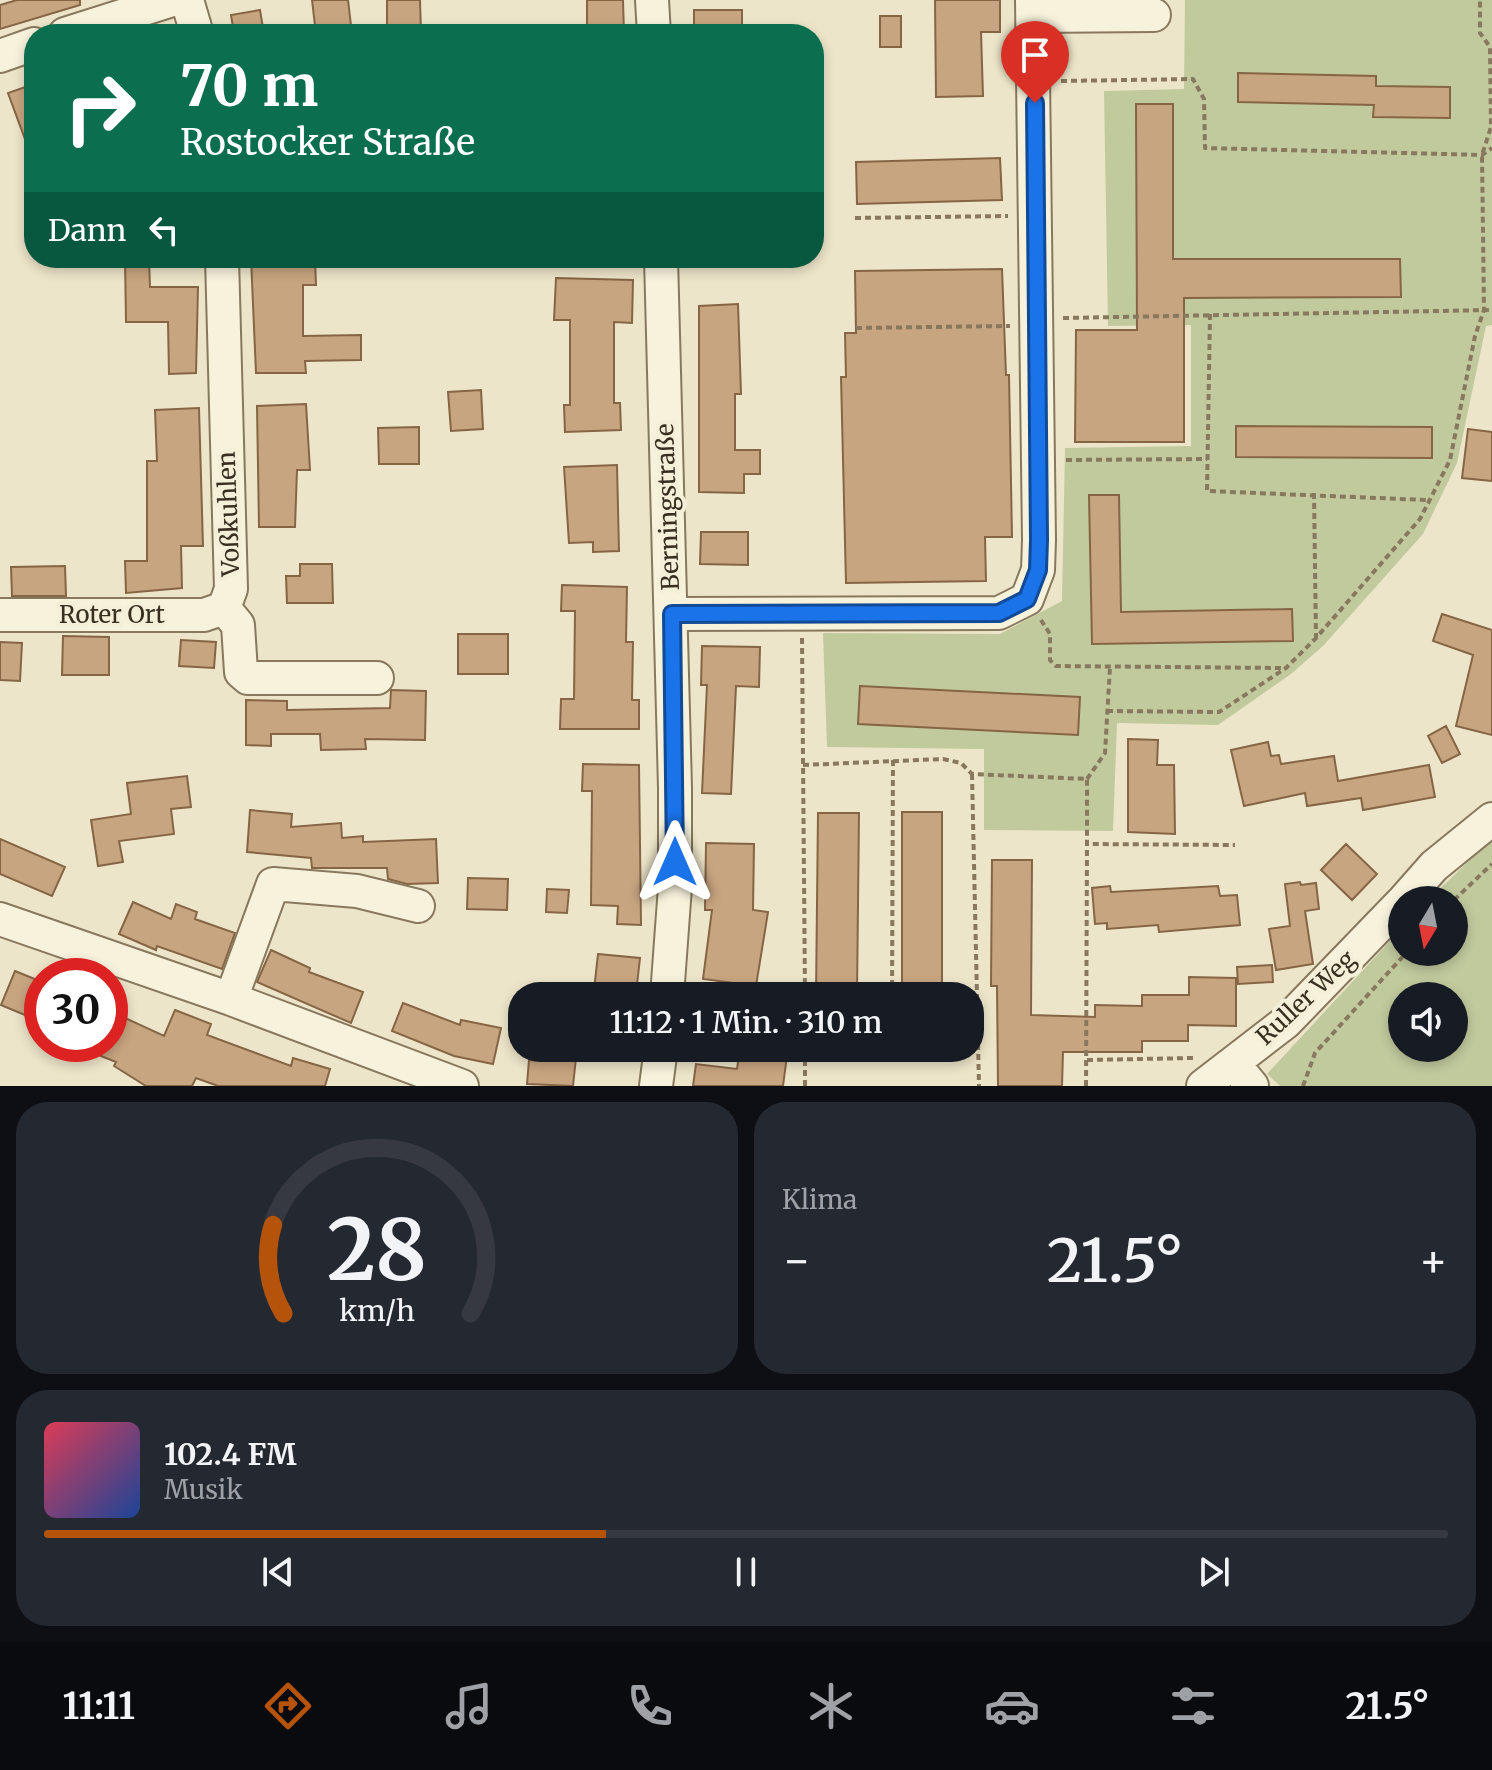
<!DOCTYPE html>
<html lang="de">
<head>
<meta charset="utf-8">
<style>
  body { margin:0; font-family:Merriweather,serif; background:#242831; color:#f1f3f6; height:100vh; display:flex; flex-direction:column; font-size:30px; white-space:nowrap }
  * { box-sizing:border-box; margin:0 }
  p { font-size:26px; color:#9ea1a6 }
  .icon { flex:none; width:44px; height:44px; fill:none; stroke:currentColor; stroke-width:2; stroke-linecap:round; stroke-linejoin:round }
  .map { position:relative; height:1086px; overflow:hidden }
  .side { display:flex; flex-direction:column; gap:16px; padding:16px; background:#0d0f14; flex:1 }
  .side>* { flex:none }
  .banner { position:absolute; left:24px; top:24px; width:800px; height:244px; border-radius:32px; box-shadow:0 4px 12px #0003; background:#0b6e4f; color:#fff; overflow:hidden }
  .needle { width:52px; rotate:190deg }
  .controls { position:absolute; left:1388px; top:886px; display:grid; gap:16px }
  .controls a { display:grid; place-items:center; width:80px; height:80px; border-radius:50%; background:#171b24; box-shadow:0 4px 12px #0003; font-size:40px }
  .speed { position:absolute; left:24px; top:958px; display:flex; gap:16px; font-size:40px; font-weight:700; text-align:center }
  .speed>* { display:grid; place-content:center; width:104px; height:104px; border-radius:50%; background:#171b24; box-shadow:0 4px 12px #0003; line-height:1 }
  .speed .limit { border:12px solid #d22; background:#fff; color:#111 }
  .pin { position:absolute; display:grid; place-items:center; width:68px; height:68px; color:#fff; margin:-82px -34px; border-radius:50% 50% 50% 0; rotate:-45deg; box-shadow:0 0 8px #0007 }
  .pin .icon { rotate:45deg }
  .me { position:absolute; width:88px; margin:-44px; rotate:0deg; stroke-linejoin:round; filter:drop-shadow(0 0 6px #0008) }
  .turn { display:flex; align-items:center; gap:28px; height:168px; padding:0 24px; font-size:36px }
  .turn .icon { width:104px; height:104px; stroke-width:2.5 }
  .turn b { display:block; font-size:56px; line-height:68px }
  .then { display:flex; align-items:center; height:76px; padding:0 24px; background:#0003; gap:16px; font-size:30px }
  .big { font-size:60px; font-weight:600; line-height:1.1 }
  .side .card { flex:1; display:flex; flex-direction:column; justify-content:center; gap:12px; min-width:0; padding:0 28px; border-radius:32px; background:#242831 }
  .side .dial { align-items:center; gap:0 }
  .dial svg { height:208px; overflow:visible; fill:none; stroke:#363941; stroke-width:7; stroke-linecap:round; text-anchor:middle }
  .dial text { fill:#f1f3f6; stroke:none }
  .song { display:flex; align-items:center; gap:24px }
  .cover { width:96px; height:96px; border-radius:12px; background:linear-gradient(135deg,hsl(350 70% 55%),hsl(220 70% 35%)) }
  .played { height:8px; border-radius:4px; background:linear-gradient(90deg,#b45309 40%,#363941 40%) }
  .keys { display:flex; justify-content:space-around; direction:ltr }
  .heat { display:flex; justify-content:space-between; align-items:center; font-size:44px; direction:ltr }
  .side .tiles { flex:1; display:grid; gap:16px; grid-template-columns:1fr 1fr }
  .card:last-child { grid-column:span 2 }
  .trip { position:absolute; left:508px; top:982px; width:476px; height:80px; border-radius:32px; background:#171b24; box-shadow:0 4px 12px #0003; font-weight:600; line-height:80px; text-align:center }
  .menu { display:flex; height:128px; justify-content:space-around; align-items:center; background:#090b0e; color:#9ea1a6 }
  .menu .icon { width:56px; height:56px }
  .menu .active { color:#b45309 }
  .menu b { font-size:36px; color:#f1f3f6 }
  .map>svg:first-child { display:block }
</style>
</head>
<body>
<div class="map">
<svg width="1492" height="1086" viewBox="0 0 1492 1086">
  <rect width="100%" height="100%" fill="#ede5c9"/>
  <path fill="#c1ca9d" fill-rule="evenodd" d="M1185,0h307v325l-6,1 -29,137 -34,71 -100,112 -32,28 -73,51 -101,-2 -4,108 -129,-1v-81l-157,-2 -4,-114 177,1 62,-33 3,-153 126,-2v-121l-83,1 -4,-235 80,-2z
    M1492,839v247h-212l-13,-12 135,-146v24h52v-52h-26zM1402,996h52v52h-52z"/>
  <path fill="#c8a581" stroke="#866545" stroke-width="2" d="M17,0h63v5l-80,24v-24z
    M312,0h36l4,34h-36z
    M387,0h33l1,32h-34z
    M587,0h36l1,34h-37z
    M935,0h65v32h-19l2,64 -47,1z
    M260,10l4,24h-30l-3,-19z
    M694,10h48v24h-48z
    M880,16h21v31h-21z
    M1238,73l138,3v10l74,1v31l-77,-1 1,-12 -136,-3z
    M34,84v73l-2,1 -24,-65z
    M1136,104h37v155h227l1,38 -217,1v144h-109l1,-112h61z
    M1000,158l2,42 -145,4 -1,-42z
    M125,258h24l1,29h48l-2,86 -27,1 -1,-52h-42z
    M251,258h64l1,27h-13v51l58,-1v25l-56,1 1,12h-50z
    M1002,269l4,106h3l3,162h-27l1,44 -140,2 -5,-206h5l-1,-44h11l-1,-62z
    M556,278l77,2 -1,43 -18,-1v81h6l1,27 -56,2 -1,-27h6v-85h-16z
    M738,304l3,90h-6v56h25v24h-16v19l-45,-1v-186z
    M481,390l2,39 -32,2 -3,-39z
    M306,404l4,66h-13l-2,57h-36l-2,-121z
    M199,408l4,138h-22l1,42 -56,5 -1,-32h22v-100h10l-2,-51z
    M1236,426l196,1v31l-196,-1z
    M419,427v37h-40l-1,-36z
    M1468,429l24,3v49l-30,-3z
    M617,465l2,86 -26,1v-10l-24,1 -5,-76z
    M1089,495h30l2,117 171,-3 1,32 -201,3z
    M701,532h47v33l-48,-1z
    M300,564h32l1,39h-46l-1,-27h14z
    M65,566l1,30h-54l-1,-29z
    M562,585l65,2 -1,55h7l-1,58h7v29h-79l1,-30h13l1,-88h-14z
    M1442,614l50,16v105l-36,-9 17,-71 -40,-14z
    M458,634h50v40h-50z
    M63,636l46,1v38h-47z
    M181,640l35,2 -2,26 -35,-2z
    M0,642l22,1 -2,38 -20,-1z
    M702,646l58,1 -1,40 -23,-1 -5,108 -29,-1 5,-108h-6z
    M860,686l220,11 -2,38 -220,-11z
    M391,690l35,1 -1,49 -60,-1 1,10 -45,1 -1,-16h-49v12l-25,-1v-45l41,1v9l103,-2z
    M1446,726l14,28 -18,9 -14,-27z
    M1128,739l30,1 -1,25h17l1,69 -47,-2z
    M1268,742l3,14 8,-1 2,9 53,-8 4,25 91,-16 6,32 -72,13 -2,-12 -54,8 -2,-13 -61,13 -13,-56z
    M583,764l56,1 2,160 -24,-1 1,-18 -27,-1 1,-114h-10z
    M187,776l4,31 -20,2 3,25 -55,7 4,21 -25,4 -7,-46 40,-6 -4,-31z
    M250,810l42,4 -1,13 50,-4 1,15 21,-2v6l73,-3 2,44 -31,1 -19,-5 -1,-11h-75l-1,-10 -64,-6z
    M902,812h40v184h-40z
    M818,813h41l-2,183h-41z
    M0,839l65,28 -13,29 -52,-22z
    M706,843l48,1 -1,66 15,2 -12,74 -53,-7 9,-69h-7z
    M1346,844l31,30 -25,26 -31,-30z
    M992,860h40l-1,155 64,2v-12l47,1v-11h47v-18l47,1v48l-48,-1v16h-46v11h-79l-1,34h-64l-1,-100h-6z
    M468,878l40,1 -1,31 -40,-1z
    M1300,882l1,3 15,-2 3,26 -14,2 8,53 -37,6 -7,-41 21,-3 -5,-42z
    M1110,886l1,6 107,-6 2,10 17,-1 3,30 -81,7 -1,-7 -51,4v-6l-12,1 -3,-36z
    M547,889l22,1 -2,23 -21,-1z
    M133,902l38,17 5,-15 21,8 -2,7 40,14 -13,36 -65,-23 -1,4 -37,-16z
    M271,950l39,18 -1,4 54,20 -12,31 -94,-41z
    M598,954l42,4 -4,36 -42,-4z
    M1272,965l1,17 -35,2 -1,-17z
    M15,971l27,11v12l-10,24 -31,-13z
    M403,1003l57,22 1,-5 40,8 -8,36 -39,-8 -62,-25z
    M175,1010l36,14 -4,11 84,31 2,-8 37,11 -5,17h-107l-22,-8 -4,8h-46l-32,-20 2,-4 -42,-17 36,-1v-33l54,25z
    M545,1048h32l-4,38 -46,-2 2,-24 15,1z
    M740,1048h48l-5,38h-90l3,-22 41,5z"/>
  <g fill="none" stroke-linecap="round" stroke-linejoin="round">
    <defs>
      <path id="minor" d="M187,0l10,34
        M652,0l2,34
        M1033,16l121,-1
        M65,34l107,-34
        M0,56l34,-12
        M222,258l9,331 -7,19 14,17 3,47 7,6h129
        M661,258l14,530v99l-8,109
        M672,614l327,-1 28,-14 11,-29 1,-30 -7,-540
        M0,615h204l20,-7
        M1404,900l30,-34 58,-47
        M0,919l231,80 231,87
        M231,999l42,-115 84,7 61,15
        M1234,1064l18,22
        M656,1086l5,-38
        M1203,1086l83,-64 116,-120"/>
    </defs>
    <use href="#minor" stroke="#88785e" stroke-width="36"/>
    <path stroke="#88785e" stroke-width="4" stroke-dasharray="6 4" stroke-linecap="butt" d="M1061,81l132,-2 11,20 1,49 277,7 10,-7
      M855,218l153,-2
      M1210,314l-3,177 219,9
      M1063,318l429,-8
      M856,328l154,-2
      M1066,460l141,-1
      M1314,493l2,145
      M1041,620l9,14v26l6,6 227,2
      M802,638l3,358
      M1107,711l112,1 67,-44 30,-30 104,-119 30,-59 25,-124 9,-26 -2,-155 9,-28 -1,-80 -10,-14v-33
      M803,765l140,-6 18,4 11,11 115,5v65l148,1
      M972,774l7,312
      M1087,779l18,-26 5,-86
      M1454,900l38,-36
      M892,996l1,-236
      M1087,1060l106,-2
      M805,1086v-38
      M1086,1086l1,-242
      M1303,1086l12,-33 92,-101"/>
    <use href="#minor" stroke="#f7f2dc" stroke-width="32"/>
  </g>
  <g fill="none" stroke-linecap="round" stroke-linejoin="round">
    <defs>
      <path id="route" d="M675,862l-3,-248 327,-1 28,-14 11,-29 1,-30 -4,-437"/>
    </defs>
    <use href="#route" stroke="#114b97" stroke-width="20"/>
    <use href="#route" stroke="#1a73e8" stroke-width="14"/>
  </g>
  <g text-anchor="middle" stroke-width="8" stroke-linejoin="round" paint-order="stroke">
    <g font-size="24" fill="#392f21" stroke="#f4efd8">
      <text transform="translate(668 507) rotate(-92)" y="8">Berningstraße</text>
      <text transform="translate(229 514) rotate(-92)" y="8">Voßkuhlen</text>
      <text x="112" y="623">Roter Ort</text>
      <text transform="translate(1306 998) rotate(-43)" y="8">Ruller Weg</text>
    </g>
  </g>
</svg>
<div class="controls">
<a><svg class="needle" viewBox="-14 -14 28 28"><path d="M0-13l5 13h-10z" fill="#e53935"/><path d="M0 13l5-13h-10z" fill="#9ea1a6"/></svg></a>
<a><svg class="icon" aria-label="sound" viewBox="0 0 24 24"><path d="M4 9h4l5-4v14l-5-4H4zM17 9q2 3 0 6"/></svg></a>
</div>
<div class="speed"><div class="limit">30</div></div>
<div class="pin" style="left:1035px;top:103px;background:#d93025"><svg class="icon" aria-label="arrive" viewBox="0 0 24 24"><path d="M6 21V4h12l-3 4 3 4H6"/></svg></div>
<svg class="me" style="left:675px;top:862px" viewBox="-20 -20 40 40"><path d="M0-17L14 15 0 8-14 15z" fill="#1a73e8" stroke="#fff" stroke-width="4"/></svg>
<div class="trip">11:12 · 1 Min. · 310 m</div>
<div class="banner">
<div class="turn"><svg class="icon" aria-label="right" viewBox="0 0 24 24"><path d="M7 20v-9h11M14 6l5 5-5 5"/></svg><div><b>70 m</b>Rostocker Straße</div></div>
<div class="then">Dann<svg class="icon" aria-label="left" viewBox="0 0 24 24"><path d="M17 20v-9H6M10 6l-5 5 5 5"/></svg></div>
</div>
</div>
<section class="side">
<div class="tiles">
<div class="card dial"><svg viewBox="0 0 100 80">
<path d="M14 69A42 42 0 1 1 86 69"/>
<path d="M14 69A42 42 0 0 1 10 35" stroke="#b45309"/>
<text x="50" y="56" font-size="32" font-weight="700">28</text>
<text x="50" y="72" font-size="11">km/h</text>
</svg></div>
<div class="card"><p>Klima</p>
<div class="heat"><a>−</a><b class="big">21.5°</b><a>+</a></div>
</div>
<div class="card">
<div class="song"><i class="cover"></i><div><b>102.4 FM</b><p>Musik</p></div></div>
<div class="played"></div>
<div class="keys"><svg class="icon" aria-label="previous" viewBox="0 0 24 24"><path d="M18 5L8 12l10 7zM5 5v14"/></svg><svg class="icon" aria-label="pause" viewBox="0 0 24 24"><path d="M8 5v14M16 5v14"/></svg><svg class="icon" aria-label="next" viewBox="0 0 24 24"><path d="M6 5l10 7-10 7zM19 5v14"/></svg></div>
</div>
</div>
</section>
<nav class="menu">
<b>11:11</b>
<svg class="icon active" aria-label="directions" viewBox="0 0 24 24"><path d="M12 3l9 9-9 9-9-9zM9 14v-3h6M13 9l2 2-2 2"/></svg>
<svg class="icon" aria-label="music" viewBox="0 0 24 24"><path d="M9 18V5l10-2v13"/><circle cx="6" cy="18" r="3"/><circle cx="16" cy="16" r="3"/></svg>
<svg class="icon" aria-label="phone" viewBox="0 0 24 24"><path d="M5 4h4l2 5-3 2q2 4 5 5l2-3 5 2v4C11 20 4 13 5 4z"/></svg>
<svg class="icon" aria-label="climate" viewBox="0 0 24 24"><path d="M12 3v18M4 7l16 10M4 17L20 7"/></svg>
<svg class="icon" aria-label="car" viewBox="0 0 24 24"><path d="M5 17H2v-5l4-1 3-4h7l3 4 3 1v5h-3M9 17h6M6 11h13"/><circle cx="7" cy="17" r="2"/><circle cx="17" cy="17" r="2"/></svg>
<svg class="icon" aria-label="filters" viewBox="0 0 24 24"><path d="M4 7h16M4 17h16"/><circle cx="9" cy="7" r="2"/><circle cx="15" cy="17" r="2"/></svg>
<b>21.5°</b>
</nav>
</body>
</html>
